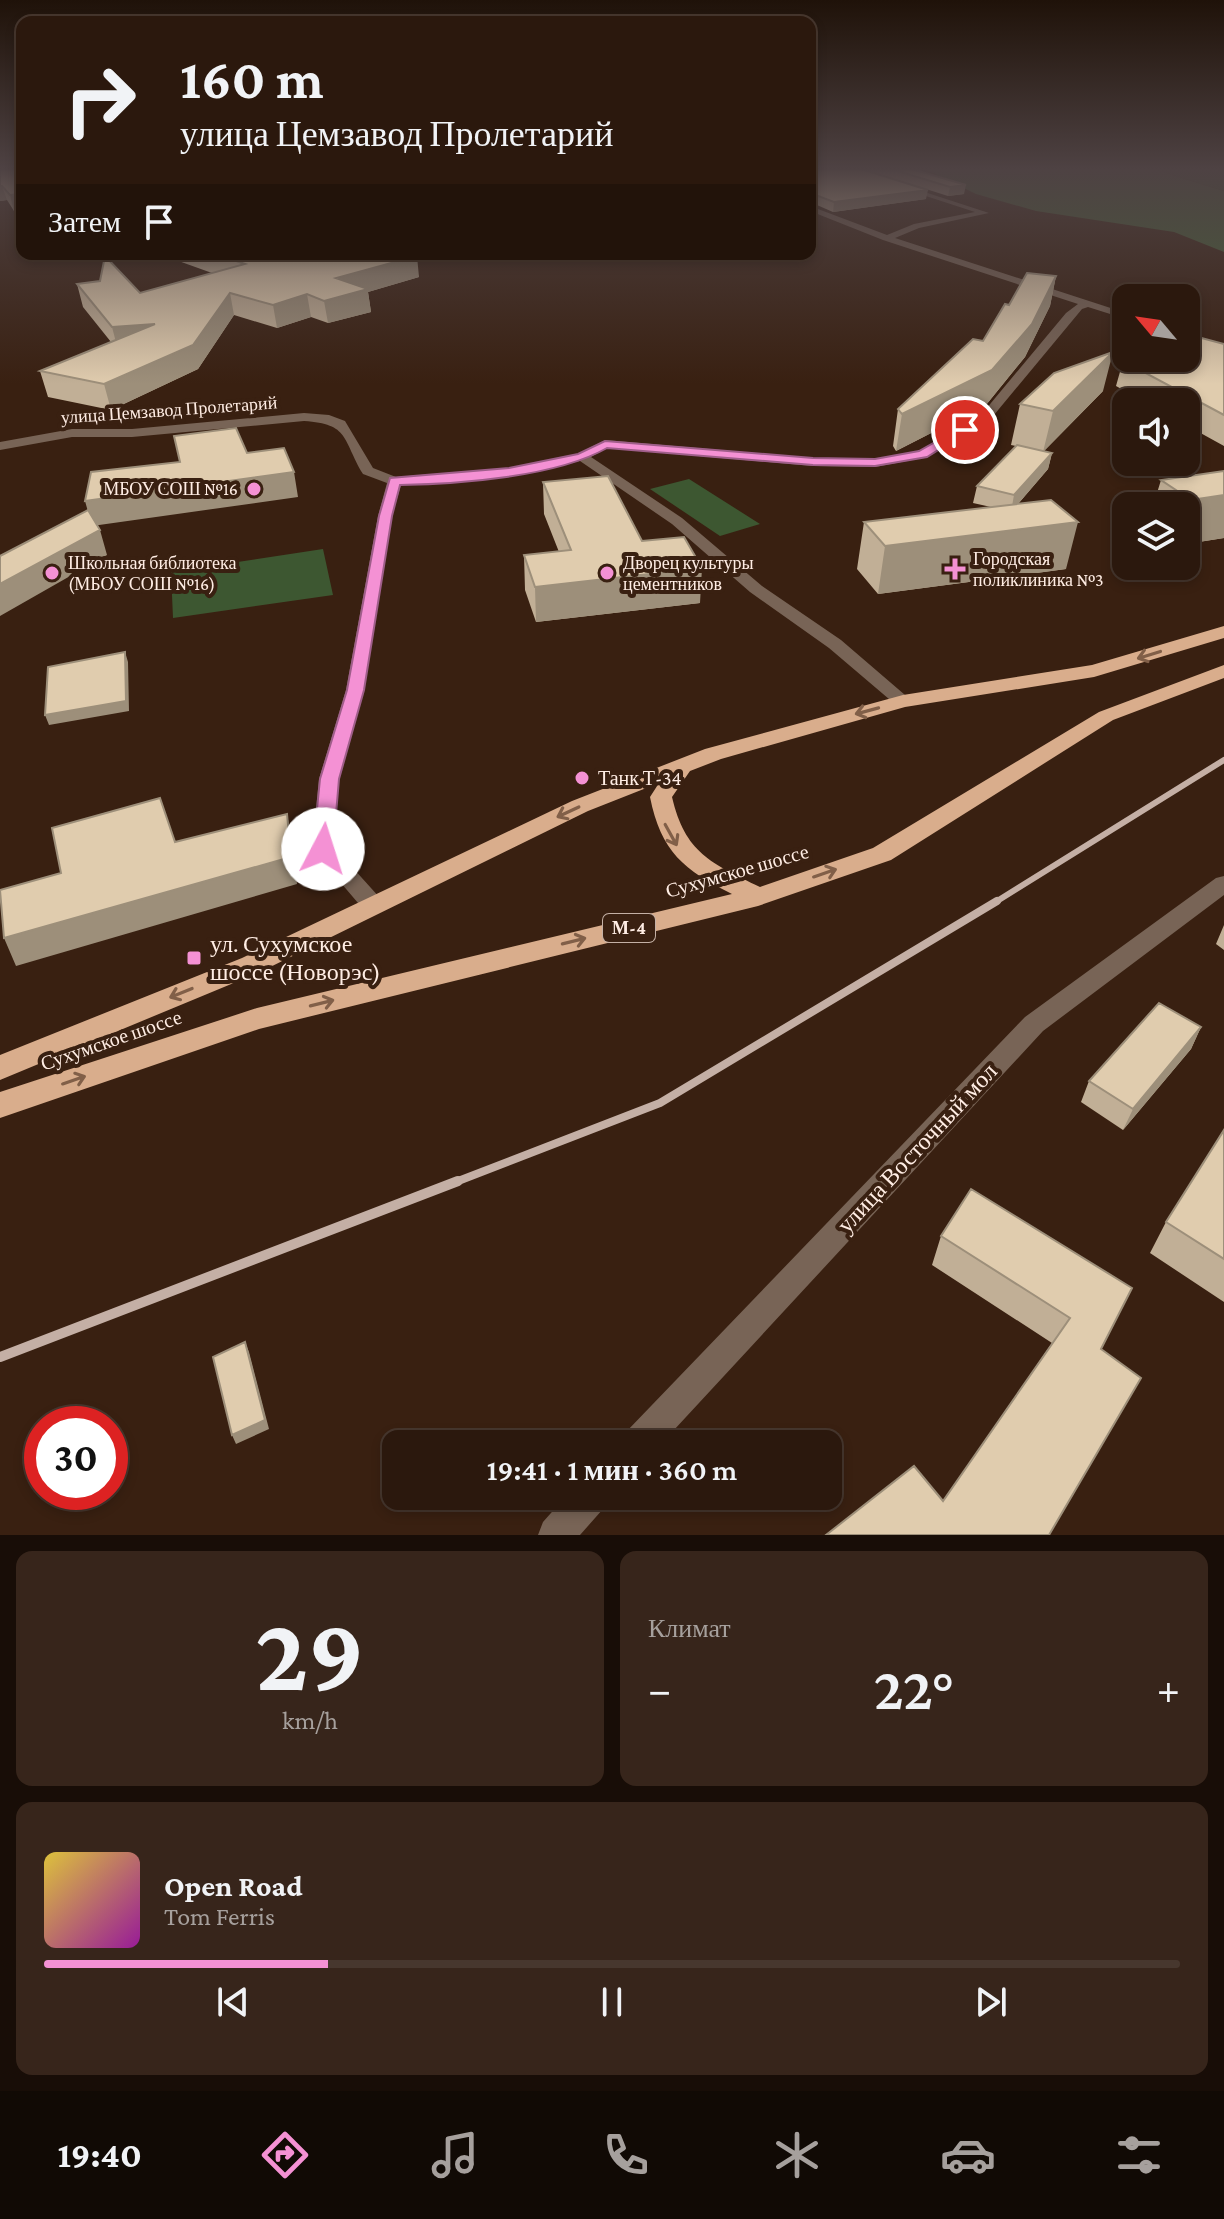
<!DOCTYPE html>
<html lang="ru">
<head>
<meta charset="utf-8">
<style>
  body { margin:0; font-family:"Crimson Pro",serif; background:#37251b; color:#f1f3f6; height:100vh; display:flex; flex-direction:column; font-size:30px; white-space:nowrap }
  * { box-sizing:border-box; margin:0 }
  p { font-size:26px; color:#a6a09d }
  .icon { flex:none; width:44px; height:44px; fill:none; stroke:currentColor; stroke-width:2; stroke-linecap:round; stroke-linejoin:round }
  .map { position:relative; height:1535px; overflow:hidden }
  .drawer { display:flex; flex-direction:column; gap:16px; padding:16px; background:#180d07; flex:1 }
  .drawer>* { flex:none }
  .hud { position:absolute; left:16px; top:16px; width:800px; height:244px; border-radius:16px; box-shadow:0 4px 12px #0003,0 0 0 2px #47372e; background:#2b180d; color:#f1f3f6; overflow:hidden }
  .needle { width:52px; rotate:299deg }
  .buttons { position:absolute; left:1112px; top:284px; display:grid; gap:16px }
  .buttons a { display:grid; place-items:center; width:88px; height:88px; border-radius:16px; background:#2b180d; box-shadow:0 4px 12px #0003,0 0 0 2px #47372e; font-size:40px }
  .speed { position:absolute; left:24px; top:1406px; display:flex; gap:16px; font-size:40px; font-weight:700; text-align:center }
  .speed>* { display:grid; place-content:center; width:104px; height:104px; border-radius:50%; background:#2b180d; box-shadow:0 4px 12px #0003,0 0 0 2px #47372e; line-height:1 }
  .speed .limit { border:12px solid #d22; background:#fff; color:#111 }
  .pin { position:absolute; display:grid; place-items:center; width:68px; height:68px; color:#fff; margin:-34px; border:4px solid #fff; border-radius:50%; box-shadow:0 2px 8px #0007 }
  .me { position:absolute; width:88px; margin:-44px; rotate:5deg; stroke-linejoin:round; filter:drop-shadow(0 0 6px #0008) }
  .turn { display:flex; align-items:center; gap:28px; height:168px; padding:0 32px; font-size:36px }
  .turn .icon { width:104px; height:104px; stroke-width:2.5 }
  .turn b { display:block; font-size:56px; line-height:68px }
  .then { display:flex; align-items:center; height:76px; padding:0 32px; background:#0003; gap:16px; font-size:30px }
  .big { font-size:60px; font-weight:600; line-height:1.1 }
  .drawer .card { flex:1; display:flex; flex-direction:column; justify-content:center; gap:12px; min-width:0; padding:0 28px; border-radius:16px; background:#37251b }
  .drawer .dial { align-items:center; gap:0 }
  .dial b { font-size:104px; line-height:1 }
  .song { display:flex; align-items:center; gap:24px }
  .cover { width:96px; height:96px; border-radius:12px; background:linear-gradient(135deg,hsl(50 70% 55%),hsl(300 70% 35%)) }
  .played { height:8px; border-radius:4px; background:linear-gradient(90deg,#f491d4 25%,#47372e 25%) }
  .keys { display:flex; justify-content:space-around; direction:ltr }
  .heat { display:flex; justify-content:space-between; align-items:center; font-size:44px; direction:ltr }
  .drawer .tiles { flex:1; display:grid; gap:16px; grid-template-columns:1fr 1fr }
  .card:last-child { grid-column:span 2 }
  .trip { position:absolute; left:382px; top:1430px; width:460px; height:80px; border-radius:16px; background:#2b180d; box-shadow:0 4px 12px #0003,0 0 0 2px #47372e; font-weight:600; line-height:80px; text-align:center }
  .dock { display:flex; height:128px; justify-content:space-around; align-items:center; background:#110a05; color:#a6a09d }
  .dock .icon { width:56px; height:56px }
  .dock .selected { color:#f491d4 }
  .dock b { font-size:36px; color:#f1f3f6 }
  .map>svg:first-child { display:block }
</style>
</head>
<body>
<div class="map">
<svg width="1224" height="1535" viewBox="0 0 1224 1535">
  <rect width="100%" height="100%" fill="#392011"/>
  <path fill="#3d5731" d="M1153,169h71v22z
    M689,479l71,45 -40,12 -70,-47z
    M323,549l10,46 -160,23 -2,-46z"/>
  <path fill="#466339" d="M925,169h228l71,22v61l-50,-20 -138,-21 -60,-17z"/>
  <g fill="none" stroke-linecap="round" stroke-linejoin="round">
    <path fill="#786456" fill-rule="evenodd" d="M843,169h11l135,44 -70,15 -24,10 231,75v6l-38,-12 -6,2 -93,112 -61,36 -53,10 -62,-1 -206,-18 -16,9 91,61 80,68 79,54 71,61 -2,4h-14l-67,-57 -79,-56 -78,-68 -92,-63 -71,15 -108,9 -9,31 -28,174 -25,89 -5,68 46,51 3,6 -3,6h-16l-52,-61 7,-70 27,-89 32,-174 9,-33 -24,-9c-21,-35 -13,-50 -59,-53l-172,16h-60l-72,13v-8l72,-13h60l172,-16 25,2 16,6 28,47 23,9 113,-9 69,-14 27,-14 208,18 62,1 44,-8 62,-36 85,-102 12,-9 -195,-64 -73,-29v-5l77,29 27,-11 61,-12z
      M1186,333l38,14v7l-38,-14z
      M1224,876v19l-181,136 -382,413h-40l5,-12 399,-415 191,-139z
      M566,1496h42l-5,13 -23,26h-42l5,-13z"/>
    <path fill="#d9ad8c" fill-rule="evenodd" d="M1224,626v12l-130,39 -189,30 -184,52 -31,12 -18,26c13,56 39,66 88,90l113,-39 226,-136 125,-47v13l-111,42 -222,140 -133,46 -499,123 -259,89v-26l257,-84 475,-114c-48,-24 -71,-42 -82,-97l9,-14 -71,28 -328,161 -260,108v-25l242,-97 330,-157 133,-52 198,-54 189,-30z"/>
    <path stroke="#c4afa5" stroke-width="6" d="M994,903l230,-143"/>
    <path stroke="#c4afa5" stroke-width="8" d="M453,1183l207,-80 337,-202"/>
    <path stroke="#c4afa5" stroke-width="10" d="M0,1357l458,-176"/>
  </g>
  <path fill="#c1af96" d="M0,169h22l-8,42 -7,-11 -7,1z
    M810,169l116,30 -93,13 -23,-10z
    M863,169h49l52,25 -16,2z
    M159,254h250l10,23 -51,15 3,20 -43,11 -17,-6 -34,11 -43,-13 -36,54 -87,41 -63,-13 -8,-26 71,-29 -28,-35 -6,-23 63,9 72,-20z
    M1056,276l-6,30 -25,51 -39,48 -90,46 -3,-5 5,-37 85,-68 26,-36z
    M1224,344v102l-38,-21v-23h-41l-29,-16 7,-25z
    M1103,391l-59,60 8,2 -4,16 -30,35 48,65 -188,25 -21,-25 7,-47 127,-15 -18,-4 4,-17 39,-40 -5,-1 9,-41z
    M1224,471v67l-38,6v-38h-33l8,-26z
    M543,482l99,59 58,62 -164,19 -11,-32 -1,-35 35,-3 -15,-38z
    M1224,925v25l-8,-6z
    M1201,1027l-10,22 -68,81 -42,-28 8,-21z
    M1224,1130v172l-74,-49 16,-31z
    M971,1189l130,160 -52,186 -106,-34 109,-158 -120,-78 9,-29z"/>
  <path fill="#9d8f7a" d="M966,185l-2,9 -16,2 2,-9z
    M0,186h2l5,14 -7,1z
    M928,190l-2,9 -93,13 1,-10z
    M22,194v16l-8,1 -4,-16z
    M417,256l2,21 -51,15 3,20 -43,11 -4,-22 12,-23z
    M1056,276l-6,30 -25,51 -39,48 -90,46 6,-37z
    M230,293l4,22 -36,54 -87,41 -7,-26z
    M307,294l4,23 -34,11 -4,-23z
    M155,324l-37,26 -6,-23z
    M1113,352l-10,39 -60,61 10,-41z
    M1052,453l-4,16 -37,43 3,-17z
    M294,472l4,25 -206,29 -7,-25z
    M1224,495v43l-38,6v-29l5,-15z
    M1078,522l-12,47 -188,25 7,-48z
    M100,530l7,25 -107,61v-32z
    M702,568l-2,35 -164,19 -1,-35z
    M125,652l3,10 1,49 -80,14 -4,-10z
    M287,814l5,27 5,43 -281,82 -12,-28z
    M1201,1027l-10,22 -68,81 10,-21z
    M245,1342l4,10 20,77 -33,15 -4,-9z"/>
  <path fill="#e0ccae" stroke="#9d8f7a" stroke-width="2" d="M0,169h22v25l-12,1 -8,-9h-2z
    M810,169h51l67,21 -94,12 -24,-9z
    M891,169h21l54,16 -16,2z
    M216,254h193l8,2 -81,22 32,11 -44,12 -17,-7 -34,11 -43,-12 -37,52 -89,39 -64,-13 115,-47 -43,3 -35,-43 23,-3 5,-25 35,37 105,-29z
    M1027,273l29,3 -24,48 -40,46 -90,44 -4,-5 75,-70 10,2 22,-37 4,1z
    M1194,336l30,8v71l-101,-54 8,-3h55v-20z
    M1113,352l-60,59 -33,-7 34,-31z
    M236,428l11,25 37,-5 10,24 -209,29 6,-29 89,-10 -6,-26z
    M1017,445l35,8 -38,42 -37,-9z
    M1224,471v24l-33,5 -30,-20z
    M608,476l34,65 42,-4 18,31 -167,19 -11,-32 47,-5 -28,-68z
    M1051,500l27,22 -193,24 -21,-24z
    M88,510l12,20 -100,54v-28z
    M125,652l1,49 -81,14 3,-48z
    M160,798l15,44 112,-28 4,43 -287,81 -4,-48 61,-17 -9,-45z
    M1159,1003l42,24 -68,82 -44,-28z
    M1224,1130v129l-58,-37z
    M971,1189l161,99 -31,61 40,29 -92,157h-223l88,-69 29,35 127,-183 -129,-82z
    M245,1342l20,78 -33,15 -19,-78z"/>
  <defs><path id="oneway-shaft" d="M-6 0H5M1.5-3L5.5 0L1.5 3" fill="none" stroke-width="1.6" stroke-linecap="round" stroke-linejoin="round" transform="scale(2)"/></defs>
  <g stroke="#815f48">
    <use href="#oneway-shaft" transform="translate(1149 655) rotate(163)"/>
    <use href="#oneway-shaft" transform="translate(867 711) rotate(165)"/>
    <use href="#oneway-shaft" transform="translate(568 812) rotate(155)"/>
    <use href="#oneway-shaft" transform="translate(671 835) rotate(61)"/>
    <use href="#oneway-shaft" transform="translate(825 873) rotate(-19)"/>
    <use href="#oneway-shaft" transform="translate(574 941) rotate(-14)"/>
    <use href="#oneway-shaft" transform="translate(181 993) rotate(158)"/>
    <use href="#oneway-shaft" transform="translate(322 1003) rotate(-14)"/>
    <use href="#oneway-shaft" transform="translate(74 1080) rotate(-19)"/>
  </g>
  <linearGradient id="sky" x2="0" y2="1"><stop stop-color="#1f1209"/><stop offset="0.44" stop-color="#4e4243"/><stop offset="1" stop-color="#4e4243" stop-opacity="0"/></linearGradient>
  <rect width="1224" height="384" fill="url(#sky)"/>
  <path fill="#f491d4" stroke="#9f5e8a" stroke-width="2" d="M960,428l10,2 -43,27 -52,9 -62,-1 -206,-17c-51,29 -148,36 -207,37l-8,31 -28,174 -25,89 -6,70 -10,7 -7,-2 -3,-5 7,-70 27,-89 32,-174 11,-38 119,-10 69,-14 27,-13 208,17 62,1 44,-8z"/>
  <g fill="#f491d4" stroke="#392011" stroke-width="3">
    <circle cx="254" cy="489" r="8"/>
    <path d="M951 557h8v8h8v8h-8v8h-8v-8h-8v-8h8z"/>
    <circle cx="52" cy="573" r="8"/>
    <circle cx="607" cy="573" r="8"/>
    <circle cx="582" cy="778" r="8"/>
    <rect x="186" y="950" width="16" height="16" rx="4"/>
  </g>
  <g text-anchor="middle" stroke-width="8" stroke-linejoin="round" paint-order="stroke">
    <g font-size="18" fill="#ffede4" stroke="#392011">
      <text transform="translate(169 410) rotate(-4)" y="6">улица Цемзавод Пролетарий</text>
    </g>
    <g font-size="18" fill="#ffede4" stroke="#392011" text-anchor="start">
      <text x="238" y="495" text-anchor="end">МБОУ СОШ №16</text>
      <text x="973" y="565">Городская<tspan x="973" dy="21">поликлиника №3</tspan></text>
      <text x="68" y="569">Школьная библиотека<tspan x="68" dy="21">(МБОУ СОШ №16)</tspan></text>
      <text x="623" y="569">Дворец культуры<tspan x="623" dy="21">цементников</tspan></text>
    </g>
    <rect fill="#392011" stroke="#c4b0a5" stroke-width="2" x="603" y="914" width="52" height="28" rx="6"/>
    <g font-size="18" font-weight="bold" fill="#ffede4">
      <text x="629" y="934">М-4</text>
    </g>
    <g font-size="20" fill="#ffede4" stroke="#392011" text-anchor="start">
      <text x="598" y="785">Танк Т-34</text>
    </g>
    <g font-size="20" fill="#ffede4" stroke="#392011">
      <text transform="translate(737 871) rotate(-16)" y="7">Сухумское шоссе</text>
      <text transform="translate(111 1040) rotate(-19)" y="7">Сухумское шоссе</text>
    </g>
    <g font-size="24" fill="#ffede4" stroke="#392011" text-anchor="start">
      <text x="210" y="952">ул. Сухумское<tspan x="210" dy="28">шоссе (Новорэс)</tspan></text>
    </g>
    <g font-size="24" fill="#ffede4" stroke="#392011">
      <text transform="translate(917 1148) rotate(-47)" y="8">улица Восточный мол</text>
    </g>
  </g>
</svg>
<div class="buttons">
<a><svg class="needle" viewBox="-14 -14 28 28"><path d="M0-13l5 13h-10z" fill="#e53935"/><path d="M0 13l5-13h-10z" fill="#a6a09d"/></svg></a>
<a><svg class="icon" aria-label="sound" viewBox="0 0 24 24"><path d="M4 9h4l5-4v14l-5-4H4zM17 9q2 3 0 6"/></svg></a>
<a><svg class="icon" aria-label="layers" viewBox="0 0 24 24"><path d="M12 4l9 5-9 5-9-5zM3 14l9 5 9-5"/></svg></a>
</div>
<div class="speed"><div class="limit">30</div></div>
<div class="pin" style="left:965px;top:430px;background:#d93025"><svg class="icon" aria-label="arrive" viewBox="0 0 24 24"><path d="M6 21V4h12l-3 4 3 4H6"/></svg></div>
<svg class="me" style="left:323px;top:849px" viewBox="-20 -20 40 40"><circle r="19" fill="#fff"/><path d="M0-13L10 11 0 6-10 11z" fill="#f491d4"/></svg>
<div class="trip">19:41 · 1 мин · 360 m</div>
<div class="hud">
<div class="turn"><svg class="icon" aria-label="right" viewBox="0 0 24 24"><path d="M7 20v-9h11M14 6l5 5-5 5"/></svg><div><b>160 m</b>улица Цемзавод Пролетарий</div></div>
<div class="then">Затем<svg class="icon" aria-label="arrive" viewBox="0 0 24 24"><path d="M6 21V4h12l-3 4 3 4H6"/></svg></div>
</div>
</div>
<section class="drawer">
<div class="tiles">
<div class="card dial"><b>29</b><p>km/h</p></div>
<div class="card"><p>Климат</p>
<div class="heat"><a>−</a><b class="big">22°</b><a>+</a></div>
</div>
<div class="card">
<div class="song"><i class="cover"></i><div><b>Open Road</b><p>Tom Ferris</p></div></div>
<div class="played"></div>
<div class="keys"><svg class="icon" aria-label="previous" viewBox="0 0 24 24"><path d="M18 5L8 12l10 7zM5 5v14"/></svg><svg class="icon" aria-label="pause" viewBox="0 0 24 24"><path d="M8 5v14M16 5v14"/></svg><svg class="icon" aria-label="next" viewBox="0 0 24 24"><path d="M6 5l10 7-10 7zM19 5v14"/></svg></div>
</div>
</div>
</section>
<nav class="dock">
<b>19:40</b>
<svg class="icon selected" aria-label="directions" viewBox="0 0 24 24"><path d="M12 3l9 9-9 9-9-9zM9 14v-3h6M13 9l2 2-2 2"/></svg>
<svg class="icon" aria-label="music" viewBox="0 0 24 24"><path d="M9 18V5l10-2v13"/><circle cx="6" cy="18" r="3"/><circle cx="16" cy="16" r="3"/></svg>
<svg class="icon" aria-label="phone" viewBox="0 0 24 24"><path d="M5 4h4l2 5-3 2q2 4 5 5l2-3 5 2v4C11 20 4 13 5 4z"/></svg>
<svg class="icon" aria-label="climate" viewBox="0 0 24 24"><path d="M12 3v18M4 7l16 10M4 17L20 7"/></svg>
<svg class="icon" aria-label="car" viewBox="0 0 24 24"><path d="M5 17H2v-5l4-1 3-4h7l3 4 3 1v5h-3M9 17h6M6 11h13"/><circle cx="7" cy="17" r="2"/><circle cx="17" cy="17" r="2"/></svg>
<svg class="icon" aria-label="filters" viewBox="0 0 24 24"><path d="M4 7h16M4 17h16"/><circle cx="9" cy="7" r="2"/><circle cx="15" cy="17" r="2"/></svg>
</nav>
</body>
</html>
